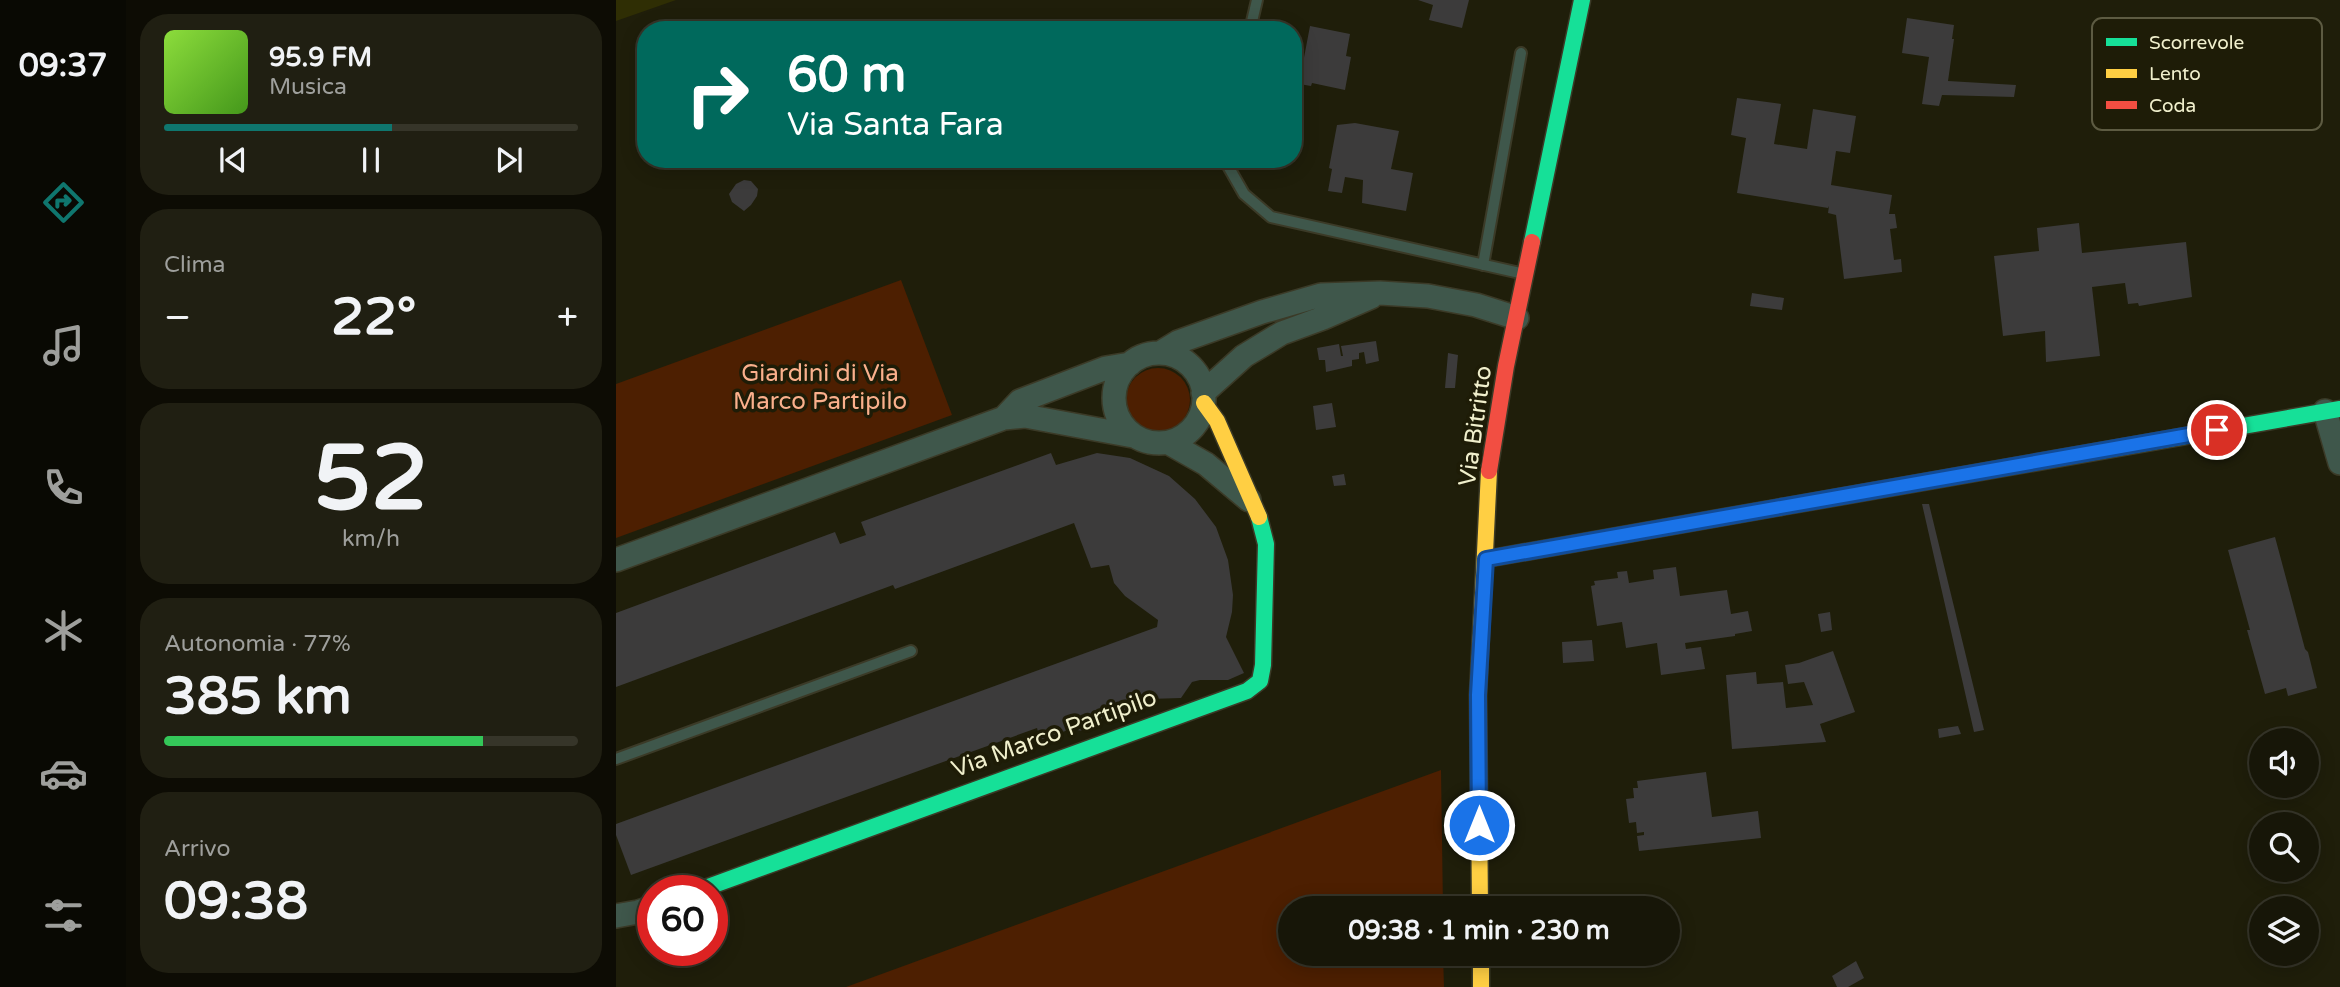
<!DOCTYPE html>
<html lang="it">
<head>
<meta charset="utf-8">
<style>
  body { margin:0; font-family:"Varela Round",sans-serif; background:#201f12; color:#f1f3f6; height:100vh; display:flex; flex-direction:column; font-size:26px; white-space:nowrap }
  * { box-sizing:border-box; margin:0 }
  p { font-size:23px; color:#9e9f9c }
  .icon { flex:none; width:38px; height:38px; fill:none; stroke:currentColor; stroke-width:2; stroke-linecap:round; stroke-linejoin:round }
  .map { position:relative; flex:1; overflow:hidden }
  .drawer { display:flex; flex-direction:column; gap:14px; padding:14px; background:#0d0c04; width:490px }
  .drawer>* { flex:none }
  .hud { position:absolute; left:21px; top:21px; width:665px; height:147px; border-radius:28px; box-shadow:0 4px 18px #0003,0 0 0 2px #363529; background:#00695c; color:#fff; overflow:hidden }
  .buttons { position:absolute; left:1633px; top:728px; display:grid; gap:14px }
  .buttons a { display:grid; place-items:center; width:70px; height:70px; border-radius:50%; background:#171608; box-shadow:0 4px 18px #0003,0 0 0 2px #363529; font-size:35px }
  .speed { position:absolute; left:21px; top:875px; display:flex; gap:14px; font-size:35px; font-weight:700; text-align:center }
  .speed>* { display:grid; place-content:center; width:91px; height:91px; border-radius:50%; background:#171608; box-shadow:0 4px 18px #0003,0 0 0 2px #363529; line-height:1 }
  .speed .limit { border:10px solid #d22; background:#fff; color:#111 }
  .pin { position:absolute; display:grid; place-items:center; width:60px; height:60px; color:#fff; margin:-30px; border:4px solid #fff; border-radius:50%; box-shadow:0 2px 7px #0007 }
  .me { position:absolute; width:77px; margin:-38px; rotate:0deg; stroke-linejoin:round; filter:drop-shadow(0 0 5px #0008) }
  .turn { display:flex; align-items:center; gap:24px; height:147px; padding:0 35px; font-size:32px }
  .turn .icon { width:91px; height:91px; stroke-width:2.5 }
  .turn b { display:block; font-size:49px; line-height:60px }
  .big { font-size:52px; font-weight:800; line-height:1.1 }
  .drawer .card { flex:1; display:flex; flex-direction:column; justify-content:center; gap:10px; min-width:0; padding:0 24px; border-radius:28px; background:#201f12 }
  .drawer .dial { align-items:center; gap:0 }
  .dial b { font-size:91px; line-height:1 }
  .song { display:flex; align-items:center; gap:21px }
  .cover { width:84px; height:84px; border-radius:10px; background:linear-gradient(135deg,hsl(90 70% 55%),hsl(100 70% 35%)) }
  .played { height:7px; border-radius:4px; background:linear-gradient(90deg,#0f766e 55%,#363529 55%) }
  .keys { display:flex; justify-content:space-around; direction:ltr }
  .heat { display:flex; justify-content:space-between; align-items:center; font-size:38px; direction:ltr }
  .charge { height:10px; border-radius:5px; background:linear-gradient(90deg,#34c759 77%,#363529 0) }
  .trip { position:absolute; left:662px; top:896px; width:402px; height:70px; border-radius:35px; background:#171608; box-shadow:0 4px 18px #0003,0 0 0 2px #363529; font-weight:800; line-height:70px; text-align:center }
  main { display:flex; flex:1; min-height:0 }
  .tabs { display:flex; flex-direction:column; width:126px; justify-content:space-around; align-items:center; background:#090903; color:#9e9f9c }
  .tabs .icon { width:49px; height:49px }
  .tabs .active { color:#0f766e }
  .tabs b { font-size:32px; color:#f1f3f6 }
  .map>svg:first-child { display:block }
</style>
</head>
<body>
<main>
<nav class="tabs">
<b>09:37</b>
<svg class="icon active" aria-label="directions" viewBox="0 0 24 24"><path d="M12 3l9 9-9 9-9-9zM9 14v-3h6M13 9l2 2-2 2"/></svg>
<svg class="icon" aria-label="music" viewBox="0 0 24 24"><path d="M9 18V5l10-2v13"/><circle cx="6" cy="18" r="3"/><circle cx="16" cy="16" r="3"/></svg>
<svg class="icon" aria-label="phone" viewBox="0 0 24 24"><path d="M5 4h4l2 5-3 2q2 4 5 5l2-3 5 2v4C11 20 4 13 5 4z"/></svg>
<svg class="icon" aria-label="climate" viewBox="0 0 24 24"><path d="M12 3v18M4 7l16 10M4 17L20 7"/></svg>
<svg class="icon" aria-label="car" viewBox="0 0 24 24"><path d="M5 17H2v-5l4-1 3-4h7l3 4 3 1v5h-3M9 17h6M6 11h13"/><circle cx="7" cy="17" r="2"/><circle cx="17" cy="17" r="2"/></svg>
<svg class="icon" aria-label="filters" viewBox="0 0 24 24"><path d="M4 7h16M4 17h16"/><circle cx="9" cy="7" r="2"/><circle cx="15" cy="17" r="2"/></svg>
</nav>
<section class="drawer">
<div class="card">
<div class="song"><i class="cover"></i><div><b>95.9 FM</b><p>Musica</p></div></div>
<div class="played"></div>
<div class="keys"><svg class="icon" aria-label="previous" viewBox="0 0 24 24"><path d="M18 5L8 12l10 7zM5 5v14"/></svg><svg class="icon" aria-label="pause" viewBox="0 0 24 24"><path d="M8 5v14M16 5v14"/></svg><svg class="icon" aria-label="next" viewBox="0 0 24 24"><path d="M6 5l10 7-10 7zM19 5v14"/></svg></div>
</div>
<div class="card"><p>Clima</p>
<div class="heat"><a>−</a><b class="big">22°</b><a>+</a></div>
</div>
<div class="card dial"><b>52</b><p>km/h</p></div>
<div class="card"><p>Autonomia · 77%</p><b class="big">385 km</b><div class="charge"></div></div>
<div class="card"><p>Arrivo</p><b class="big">09:38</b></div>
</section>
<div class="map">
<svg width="1724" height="987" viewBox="0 0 1724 987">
  <rect width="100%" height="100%" fill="#1f1e0a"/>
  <path fill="#2f2e04" d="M0,0h60l-60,21z"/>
  <path fill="#4d1f01" d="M285,280l51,135 -336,123v-154z
    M510 400a32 32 0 1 1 64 0a32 32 0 1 1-64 0Z
    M825,770l2,138h-153v46h153l1,33h-598z"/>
  <path fill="#3c3b3b" d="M802,0h51l-7,28 -33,-8 4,-15z
    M1291,18l47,7 -2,14h2l-6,42 68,4 -2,12 -72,-2 -3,11 -17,-2 7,-47 -27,-4z
    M694,26l40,8 -4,22 5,1 -6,33 -33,-7 -1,3 -12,-2z
    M1121,98l44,6 -7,40 33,5 6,-40 43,7 -6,37 -14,-2 -5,34 61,10 -3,19h6l2,14 -7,1 4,31 7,-1 1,13 -58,7 -8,-64 -8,-2 1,-7 -1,2 -91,-15 9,-55 -15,-3z
    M739,123l44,8 -8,38 22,4 -7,38 -44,-8 1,-23 -18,-3 -3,16 -14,-2 4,-22 -3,-1 8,-43z
    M128,180l7,1 7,8 -1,7 -6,9 -7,6 -12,-9 -3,-8 7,-10z
    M1463,223l3,30 104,-11 6,55 -53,9 -1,-3 -10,1 -3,-21 -33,4 8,69 -54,6 -1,-31 -42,5 -9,-80 45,-5 -2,-23z
    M1136,293l32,5 -2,12 -32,-4z
    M760,341l3,20 -13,3 -2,-12 -5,1v6l-7,1v6l-26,6 -1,-12h-6l-2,-12 22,-4 2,12h2l-2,-10z
    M832,353l10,2 -3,33h-10z
    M716,403l4,24 -20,3 -3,-24z
    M435,453l5,12 41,-12 33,5 39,18 26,23 21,28 12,33 5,35 -1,17 -6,25 18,36 -16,7h-28l-8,2 -11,16 -32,1 -9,14 -35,2 -12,13 -10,3 -12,-2 -31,11 -3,-12 -406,147 -15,-40v-11l541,-197 1,-7 -33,-24 -11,-13 -5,-18 -18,3 -17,-45 -179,66 -2,-4 -277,102v-74l219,-81 5,12 26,-9 -5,-13z
    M728,474l2,11 -12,1 -2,-10z
    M1306,504h7l55,226 -10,2z
    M1659,537l30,112 3,3 9,36 -29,8 -2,-8 -21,6 -18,-64h3l-22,-80z
    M1060,567l4,29 47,-6 4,24 17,-3 4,20 -17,3v2l-50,7 1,6 15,-2 4,22 -44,6 -4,-32 -31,5 -4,-26 -25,4 -6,-40 4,-1 -1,-4 24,-3 -1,-6 10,-1 2,12 25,-4 -1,-9z
    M1214,612l2,18 -11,2 -3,-18z
    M976,640l2,21 -31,2 -1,-21z
    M1217,651l22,61 -35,12 6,18 -94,7 -6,-74 30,-3 1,12 26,-2 3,26 27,-3 -9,-23 -16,2 -3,-19 14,-2z
    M1342,726l3,8 -22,4 -1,-9z
    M1090,772l6,45 46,-6 3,27 -122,13 -2,-15 7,-1v-3l-7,1 -1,-11 -7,1 -3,-24 8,-1 -1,-10h5l-1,-7z
    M1240,961l8,17 -16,9h-11l-5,-11z"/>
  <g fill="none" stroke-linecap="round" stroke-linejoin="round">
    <defs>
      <path id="lane" d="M634,30l7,-30
        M608,159l20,35 27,23 249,56
        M867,265l38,-212
        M0,759l295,-108"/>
      <path id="street" d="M544,353l18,-11 84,-30 59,-17 59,-2 48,3 48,9 41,13
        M498 398a45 45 0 1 1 90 0a45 45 0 1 1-90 0Z
        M587,393l41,-37 38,-23 41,-15 48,-21
        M1709,411l15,52
        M388,418l16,-17 86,-33 24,-4
        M553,443l37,21 43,36
        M0,560l388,-142 21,-2 108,20
        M0,916l22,-4 15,-5"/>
      <path id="fast" d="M916,242l50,-242
        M1165,507l559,-98
        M81,891l550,-200 13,-10 3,-16 3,-121 -7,-27"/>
      <path id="slow" d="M588,403l13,18 42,96
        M870,559l295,-52
        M864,908l-2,-213 11,-224
        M865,954v33"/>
      <path id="jam" d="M873,471l17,-105 26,-124"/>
    </defs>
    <use href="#lane" stroke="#3b3a27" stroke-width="14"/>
    <use href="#street" stroke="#3b3a27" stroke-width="26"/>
    <use href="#fast" stroke="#3b3a27" stroke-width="19"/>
    <use href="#slow" stroke="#3b3a27" stroke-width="19"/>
    <use href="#jam" stroke="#3b3a27" stroke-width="19"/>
    <use href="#lane" stroke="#3f574b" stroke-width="10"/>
    <use href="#street" stroke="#3f574b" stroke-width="23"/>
    <use href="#fast" stroke="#16e098" stroke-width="16"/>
    <use href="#slow" stroke="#ffcf43" stroke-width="16"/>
    <use href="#jam" stroke="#f24e42" stroke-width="16"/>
  </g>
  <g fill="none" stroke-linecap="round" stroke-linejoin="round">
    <defs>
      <path id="route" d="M863,825l-1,-130 8,-136 731,-129"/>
    </defs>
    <use href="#route" stroke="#114b97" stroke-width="18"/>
    <use href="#route" stroke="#1a73e8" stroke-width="12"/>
  </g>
  <g text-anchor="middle" stroke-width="7" stroke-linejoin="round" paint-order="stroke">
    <g font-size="24" fill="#fab08c" stroke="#1e1c07">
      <text x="204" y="381">Giardini di Via<tspan x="204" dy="28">Marco Partipilo</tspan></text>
    </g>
    <g font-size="24" fill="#f0efcc" stroke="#1e1c07">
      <text transform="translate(859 426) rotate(-82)" y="8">Via Bitritto</text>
      <text transform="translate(438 733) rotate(-20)" y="8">Via Marco Partipilo</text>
    </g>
  </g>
  <rect x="1476" y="18" width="230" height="112" rx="10" fill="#1e1c07" stroke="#5d5b42" stroke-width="2"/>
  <rect x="1490" y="38" width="31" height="8" fill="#16e098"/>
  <rect x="1490" y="69" width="31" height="9" fill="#ffcf43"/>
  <rect x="1490" y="101" width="31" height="8" fill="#f24e42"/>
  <g font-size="19" fill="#f0efcc">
    <text x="1533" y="49">Scorrevole</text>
    <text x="1533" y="80">Lento</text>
    <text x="1533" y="112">Coda</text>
  </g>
</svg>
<div class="buttons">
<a><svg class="icon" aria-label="sound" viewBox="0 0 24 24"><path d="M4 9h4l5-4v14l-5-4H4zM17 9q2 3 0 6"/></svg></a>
<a><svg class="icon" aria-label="search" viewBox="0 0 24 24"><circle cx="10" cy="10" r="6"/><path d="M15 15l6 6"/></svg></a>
<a><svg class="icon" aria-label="layers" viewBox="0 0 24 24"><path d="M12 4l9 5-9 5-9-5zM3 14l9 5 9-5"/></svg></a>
</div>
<div class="speed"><div class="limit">60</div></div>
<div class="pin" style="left:1601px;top:430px;background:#d93025"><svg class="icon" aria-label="arrive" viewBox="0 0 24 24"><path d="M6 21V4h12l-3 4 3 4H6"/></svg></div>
<svg class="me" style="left:863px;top:825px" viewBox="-20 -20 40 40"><circle r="17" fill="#1a73e8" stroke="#fff" stroke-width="3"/><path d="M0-11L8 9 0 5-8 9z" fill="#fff"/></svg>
<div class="trip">09:38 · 1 min · 230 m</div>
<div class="hud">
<div class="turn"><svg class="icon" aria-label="right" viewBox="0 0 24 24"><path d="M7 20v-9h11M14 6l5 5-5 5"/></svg><div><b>60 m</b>Via Santa Fara</div></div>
</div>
</div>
</main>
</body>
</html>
